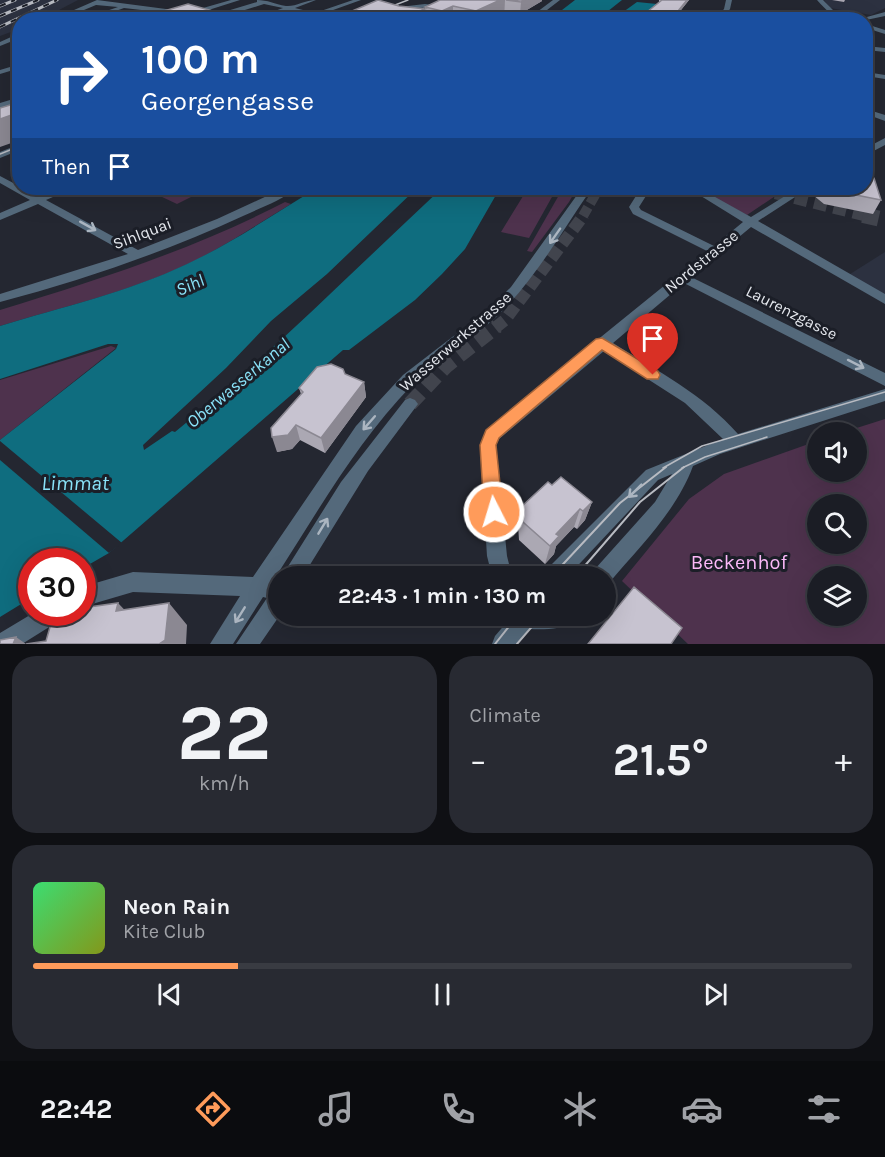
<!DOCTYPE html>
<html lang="en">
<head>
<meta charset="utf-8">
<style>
  body { margin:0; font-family:Karla,sans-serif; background:#282a32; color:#f1f3f6; height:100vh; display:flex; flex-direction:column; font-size:22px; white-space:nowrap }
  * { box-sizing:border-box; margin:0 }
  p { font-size:20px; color:#a0a2a7 }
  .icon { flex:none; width:33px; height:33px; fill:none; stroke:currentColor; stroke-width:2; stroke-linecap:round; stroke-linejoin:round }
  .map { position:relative; height:644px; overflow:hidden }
  .sheet { display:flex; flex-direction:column; gap:12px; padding:12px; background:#0f1014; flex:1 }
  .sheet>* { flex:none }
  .top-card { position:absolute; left:12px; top:12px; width:861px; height:183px; border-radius:24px; box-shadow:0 6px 24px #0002,0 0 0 2px #393b42; background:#1a4fa0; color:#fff; overflow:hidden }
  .buttons { position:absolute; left:807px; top:422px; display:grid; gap:12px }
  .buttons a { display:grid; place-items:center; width:60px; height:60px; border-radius:50%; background:#1b1d25; box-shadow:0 6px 24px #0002,0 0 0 2px #393b42; font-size:30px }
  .speed { position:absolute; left:18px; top:548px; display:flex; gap:12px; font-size:30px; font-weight:700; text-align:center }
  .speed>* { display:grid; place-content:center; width:78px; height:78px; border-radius:50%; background:#1b1d25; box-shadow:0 6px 24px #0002,0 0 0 2px #393b42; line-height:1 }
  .speed .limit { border:9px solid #d22; background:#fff; color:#111 }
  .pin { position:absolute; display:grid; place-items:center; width:51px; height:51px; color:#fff; margin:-62px -26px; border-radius:50% 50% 50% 0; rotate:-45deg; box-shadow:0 0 6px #0007 }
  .pin .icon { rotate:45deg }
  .me { position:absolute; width:66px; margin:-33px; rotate:355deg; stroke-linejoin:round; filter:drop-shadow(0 0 4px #0008) }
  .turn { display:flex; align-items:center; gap:21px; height:126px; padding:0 30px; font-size:27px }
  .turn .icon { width:78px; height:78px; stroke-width:2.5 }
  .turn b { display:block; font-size:42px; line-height:51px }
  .then { display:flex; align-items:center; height:57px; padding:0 30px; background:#0003; gap:12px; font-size:22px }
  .big { font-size:45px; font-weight:700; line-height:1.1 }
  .sheet .card { flex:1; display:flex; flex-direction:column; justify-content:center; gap:9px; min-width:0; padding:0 21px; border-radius:24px; background:#282a32 }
  .sheet .dial { align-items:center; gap:0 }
  .dial b { font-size:78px; line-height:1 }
  .song { display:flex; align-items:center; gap:18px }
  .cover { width:72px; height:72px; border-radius:9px; background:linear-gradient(135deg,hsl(140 70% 55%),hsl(70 70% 35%)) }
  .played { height:6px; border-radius:3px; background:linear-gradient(90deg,#ff9b5a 25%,#393b42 25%) }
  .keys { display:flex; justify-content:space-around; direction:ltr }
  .heat { display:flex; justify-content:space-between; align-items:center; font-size:33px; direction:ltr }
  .sheet .tiles { flex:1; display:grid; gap:12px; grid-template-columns:1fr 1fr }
  .card:last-child { grid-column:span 2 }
  .trip { position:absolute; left:268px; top:566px; width:348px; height:60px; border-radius:30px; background:#1b1d25; box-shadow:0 6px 24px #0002,0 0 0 2px #393b42; font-weight:700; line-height:60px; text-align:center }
  .dock { display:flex; height:96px; justify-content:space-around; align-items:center; background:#0b0c0f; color:#a0a2a7 }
  .dock .icon { width:42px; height:42px }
  .dock .active { color:#ff9b5a }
  .dock b { font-size:27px; color:#f1f3f6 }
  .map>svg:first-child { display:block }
</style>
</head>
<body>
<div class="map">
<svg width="885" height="644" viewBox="0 0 885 644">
  <rect width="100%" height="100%" fill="#242731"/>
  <path fill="#2c3140" d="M0,0h78l-36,19 -22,1 -1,9 -19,7z
    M824,0h61v8l-14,7 -41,-7z
    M885,252v46l-38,-22z"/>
  <path fill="#4e324d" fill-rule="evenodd" d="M143,188h66l-32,16z
    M528,188h29l-28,50 -28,-6z
    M563,188h14l-8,14 -37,50 -5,-1z
    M696,188h91l-40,27z
    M285,202l6,2c-34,20 -67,43 -103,60 -59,28 -126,43 -188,62v-16c98,-30 194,-61 285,-108z
    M111,346l5,2 -116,92v-60z
    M885,419v225h-197l-66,-63 67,-82 35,-25 93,-33 1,30h38v-39h-12zM818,504h38v39h-38zM818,576h38v39h-38z"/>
  <path fill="#0f6d7f" d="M575,0h47l-24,19 -49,1z
    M637,2l20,2 -12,13 3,2 -36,1z
    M317,188h100l-90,86 -56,47 -45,47 -83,77 1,5 28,-19 3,1c94,-76 179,-162 267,-244h58l-35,61 -23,25 -27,26 -66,50h-6l-234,203 -26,15 -1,-7h-50l-1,37 -31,19v-177l116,-91 2,-5h-10l-108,35v-53c62,-19 128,-34 187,-62 45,-21 87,-50 130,-76z"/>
  <path fill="#242731" d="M0,441l122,102 -13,10 -109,-93z"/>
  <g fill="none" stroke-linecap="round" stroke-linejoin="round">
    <path stroke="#41444d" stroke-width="10" stroke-dasharray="10 4.5" stroke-linecap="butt" d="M583,216l16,-28"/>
    <path stroke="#41444d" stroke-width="12" stroke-dasharray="12 6" stroke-linecap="butt" d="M495,328l10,-8 79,-105"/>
    <path stroke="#41444d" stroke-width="15" stroke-dasharray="15 8" stroke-linecap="butt" d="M410,404l36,-38 51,-40"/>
    <path stroke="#41444d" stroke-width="13" stroke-dasharray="13 7" stroke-linecap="butt" d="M756,188l114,28"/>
    <path stroke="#41444d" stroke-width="16" stroke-dasharray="16 8" stroke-linecap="butt" d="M863,215l22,5"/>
    <path fill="#54697b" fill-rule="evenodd" d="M97,0l92,12 42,-12h9l-44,14 11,3 50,-15v-2c11,0 17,4 29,6 9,1 19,-6 30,-6l-21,8 20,5 38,-13h8l-39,14 20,6c-18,0 -40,-11 -54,-10 -13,1 -24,10 -38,10l33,-12 -19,-4 -51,16h-11l-17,-5 -61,-7 -33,12h-11l38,-13 -22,-2 -36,15h-9z
      M553,0h7l-26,20h-19l-32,-7 3,-2 43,7z
      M726,0h6l-2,9 -9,11h-7l10,-11z
      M817,0h6l10,10 17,10c-15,0 -24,-10 -33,-20z
      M425,4l26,3 -37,1 -49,12h-10l36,-12z
      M885,12v4l-19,4h-10z
      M866,24l19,6v4l-19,-6z
      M20,33v5l-20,8v-4z
      M866,46l19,2v4l-19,-2z
      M20,64v4l-20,6v-4z
      M866,72l19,3v4l-19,-3z
      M20,97v5l-20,6v-5z
      M866,109l19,6v6l-19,-7z
      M885,138v7l-19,10v-7z
      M20,144v6l-20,8v-6z
      M0,176l38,20 20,-8h12l-1,2 -23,10 92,50 79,-31 67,-31h12c-13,12 -36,20 -53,28 -78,36 -160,64 -243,86v-8l128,-40 -90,-50 -38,16v-7l30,-13 -30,-17z
      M582,188h10c-30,43 -57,92 -95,128 -26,25 -60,42 -85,69 -55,57 -94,126 -137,193h4l1,37 -20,29h-24l31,-46 -4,-1 -30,47h-23l30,-48 -107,-4 -51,15v-20l51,-15 120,5 103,-151 47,-51 83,-64 25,-24z
      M641,188h10l-12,19 2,3 73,36 29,-24 -55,-34h11l52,29 47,-29h11l-51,33 127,73v10l-134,-77 -60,50 194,96v13l-201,-103 -71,60c44,28 90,51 125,91l147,-45v12l-165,53 -27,12c-17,46 -53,80 -84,117l-3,1v-8h-14l3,-7 60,-67 17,-28 -14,6 -90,96h-24l3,-7 99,-99 77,-31 -38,-36 -81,-52 -105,88 -3,6 11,111 5,20h-20l-5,-20 -7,-111 6,-15 221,-179 -74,-37 -4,-7z
      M410,398l5,2 3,4 -3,4 -47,63 -65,105h-21l59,-94 64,-82z
      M35,612h30l-3,7 -40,25h-22v-11z
      M513,615h67l-3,7c-16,7 -31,8 -48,7l-12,15h-25l3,-8z"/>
    <path stroke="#b8bbc2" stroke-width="1.5" d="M356,20l52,-20
      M0,154l20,-8
      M663,468l39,-22 183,-54
      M682,468l23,-11 62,-20"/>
    <path stroke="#b8bbc2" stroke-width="2" d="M552,576l68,-73 46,-36
      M576,576l64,-74 44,-35
      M495,644l23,-29
      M517,644l25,-29"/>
    <defs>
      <path id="rail" d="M0,6l15,-6
        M0,16l38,-16
        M0,27l57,-27"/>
    </defs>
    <use href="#rail" stroke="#b8bbc2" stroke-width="3"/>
    <use href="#rail" stroke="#1b1e27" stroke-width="2" stroke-dasharray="6" stroke-linecap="butt"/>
  </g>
  <path fill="#aba8b3" d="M440,0h102v1l-22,13 -16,-2v8h-173l68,-14 26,3v-2z
    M659,0h30l-16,20 -27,-4 1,-4 12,-9z
    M832,0h13l-1,2z
    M164,11l47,9h-44z
    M20,76v15l-7,-12z
    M817,188h49l15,12 -8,14 -49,-10 -11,-9z
    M345,374l19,8 2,15 -41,56 -25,-13 -8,9 -15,3 24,-58 -2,-6z
    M552,485l40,17 -7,18 -8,9 -3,-2 -18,19 -2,8 -9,10 -26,-24 -1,-15 3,-18z"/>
  <path fill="#8b8892" d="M500,0h5l-1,20h-28v-9z
    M525,0h17v1l-22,13 1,-12z
    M687,0h2l-16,20 1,-4z
    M453,6v14h-11v-9z
    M425,9v11h-26z
    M209,10l2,10h-25l-1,-4z
    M20,112v28l-20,7v-28z
    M364,382l2,15 -41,56 -4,-15z
    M296,425l4,15 -8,9 -15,3 -5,-15z
    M592,502l-7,18 -8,9 6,-18z
    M580,509l-6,18 -18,19 -2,8 -9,10 5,-18 6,-12z
    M118,603l21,22 -23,-14z
    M169,603l18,22 -1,19h-27z
    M16,637l10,7h-13z"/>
  <path fill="#c7c3d0" stroke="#8b8892" stroke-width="1.5" d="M378,0l21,6 26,3 -26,11h-68z
    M440,0h60l-24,11 -23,-5 -11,5 -17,-4z
    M506,0h19l-4,2z
    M662,0h25l-13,16 -27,-4z
    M188,4l21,6 -24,6 -21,-5z
    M20,76v6l-7,-3z
    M20,102v10l-20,7v-11z
    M866,175l8,3 7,22 -50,-10 -3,-2h38z
    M331,364l12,5 2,5 19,8 -43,56 -25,-13 -8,10 -16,2 -1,-9 32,-36 -4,-4 18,-21z
    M561,477l31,25 -9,9 -3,-2 -24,25 3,2 -9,10 -27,-24 -2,-15 27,-25 4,3z
    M634,587l48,41 -11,16h-83z
    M118,603l-2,8 53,-8 -4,37 -6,4h-133l20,-3 8,-28 28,-1v-4z
    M16,637l-3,7h-13v-4z"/>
  <defs><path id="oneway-shaft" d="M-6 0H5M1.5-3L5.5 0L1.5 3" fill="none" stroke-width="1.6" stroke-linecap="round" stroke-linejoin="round" transform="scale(1.5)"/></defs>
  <g stroke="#abb5c0">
    <use href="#oneway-shaft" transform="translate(88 226) rotate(29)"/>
    <use href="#oneway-shaft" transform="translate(555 236) rotate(125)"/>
    <use href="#oneway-shaft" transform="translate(856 364) rotate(27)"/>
    <use href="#oneway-shaft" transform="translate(369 423) rotate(131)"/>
    <use href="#oneway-shaft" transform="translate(635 491) rotate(135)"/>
    <use href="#oneway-shaft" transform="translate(323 526) rotate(-59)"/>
    <use href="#oneway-shaft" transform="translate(240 615) rotate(122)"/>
  </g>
  <path fill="#ff9b5a" stroke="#a6653a" stroke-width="1.5" d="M602,338l56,33 2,4 -2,4h-11l-45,-29 -103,88 -3,7 7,67 -3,6 -6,2 -7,-2 -3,-6 -4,-67 6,-15 110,-91z"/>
  <g text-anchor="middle" stroke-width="6" stroke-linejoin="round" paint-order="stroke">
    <g font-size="16" fill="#e5e8ee" stroke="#1b1e27">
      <text transform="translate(142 233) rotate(-21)" y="6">Sihlquai</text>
      <text transform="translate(701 261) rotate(-39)" y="6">Nordstrasse</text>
      <text transform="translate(792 312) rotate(27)" y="6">Laurenzgasse</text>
      <text transform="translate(455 341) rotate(-41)" y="6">Wasserwerkstrasse</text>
    </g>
    <g font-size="18" font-style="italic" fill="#8ae3f9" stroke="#1b1e27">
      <text transform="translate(190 285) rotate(-24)" y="6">Sihl</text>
      <text transform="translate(238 383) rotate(-40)" y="6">Oberwasserkanal</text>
    </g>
    <g font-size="20" fill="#fbb8f8" stroke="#1b1e27">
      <text x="739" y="569">Beckenhof</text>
    </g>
    <g font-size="21" font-style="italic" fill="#8ae3f9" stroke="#1b1e27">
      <text x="75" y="490">Limmat</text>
    </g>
  </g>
</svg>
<div class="buttons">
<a><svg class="icon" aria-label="sound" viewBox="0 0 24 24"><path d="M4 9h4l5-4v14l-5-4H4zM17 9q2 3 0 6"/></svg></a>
<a><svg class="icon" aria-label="search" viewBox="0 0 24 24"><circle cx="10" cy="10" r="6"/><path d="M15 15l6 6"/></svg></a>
<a><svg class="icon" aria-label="layers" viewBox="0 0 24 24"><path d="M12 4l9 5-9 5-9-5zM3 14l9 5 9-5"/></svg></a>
</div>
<div class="speed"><div class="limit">30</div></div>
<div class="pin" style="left:653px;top:375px;background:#d93025"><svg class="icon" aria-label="arrive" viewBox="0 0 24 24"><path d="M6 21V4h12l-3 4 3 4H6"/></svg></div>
<svg class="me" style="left:494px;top:512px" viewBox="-20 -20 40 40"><circle r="17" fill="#ff9b5a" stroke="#fff" stroke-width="3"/><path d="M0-11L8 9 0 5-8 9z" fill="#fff"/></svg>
<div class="trip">22:43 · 1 min · 130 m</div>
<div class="top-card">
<div class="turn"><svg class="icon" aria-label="right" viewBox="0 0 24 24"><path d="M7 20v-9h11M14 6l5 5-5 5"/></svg><div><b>100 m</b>Georgengasse</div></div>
<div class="then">Then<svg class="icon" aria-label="arrive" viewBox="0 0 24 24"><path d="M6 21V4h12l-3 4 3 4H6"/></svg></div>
</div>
</div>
<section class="sheet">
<div class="tiles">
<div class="card dial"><b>22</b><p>km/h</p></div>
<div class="card"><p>Climate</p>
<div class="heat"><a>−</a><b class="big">21.5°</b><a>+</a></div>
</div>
<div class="card">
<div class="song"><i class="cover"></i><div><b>Neon Rain</b><p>Kite Club</p></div></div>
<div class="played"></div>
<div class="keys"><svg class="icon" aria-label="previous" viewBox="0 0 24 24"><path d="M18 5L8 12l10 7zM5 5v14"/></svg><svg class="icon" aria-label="pause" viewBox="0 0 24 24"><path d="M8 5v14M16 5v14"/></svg><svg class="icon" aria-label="next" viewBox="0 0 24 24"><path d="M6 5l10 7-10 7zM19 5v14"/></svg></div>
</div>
</div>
</section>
<nav class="dock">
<b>22:42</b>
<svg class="icon active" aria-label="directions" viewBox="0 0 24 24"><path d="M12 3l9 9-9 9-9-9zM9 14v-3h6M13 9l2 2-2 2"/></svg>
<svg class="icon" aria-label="music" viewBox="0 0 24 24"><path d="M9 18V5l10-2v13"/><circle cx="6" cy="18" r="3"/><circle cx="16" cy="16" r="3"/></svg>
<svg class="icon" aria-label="phone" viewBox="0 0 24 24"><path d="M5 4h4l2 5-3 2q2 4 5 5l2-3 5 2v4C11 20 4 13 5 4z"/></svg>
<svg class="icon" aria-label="climate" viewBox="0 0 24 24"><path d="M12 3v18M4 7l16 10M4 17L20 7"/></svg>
<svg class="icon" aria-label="car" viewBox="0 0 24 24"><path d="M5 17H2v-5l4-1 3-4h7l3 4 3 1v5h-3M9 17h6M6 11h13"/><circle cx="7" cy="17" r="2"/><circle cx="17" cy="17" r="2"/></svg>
<svg class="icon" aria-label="filters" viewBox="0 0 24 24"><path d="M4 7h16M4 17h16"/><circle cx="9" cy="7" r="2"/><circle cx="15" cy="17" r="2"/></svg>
</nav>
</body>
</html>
